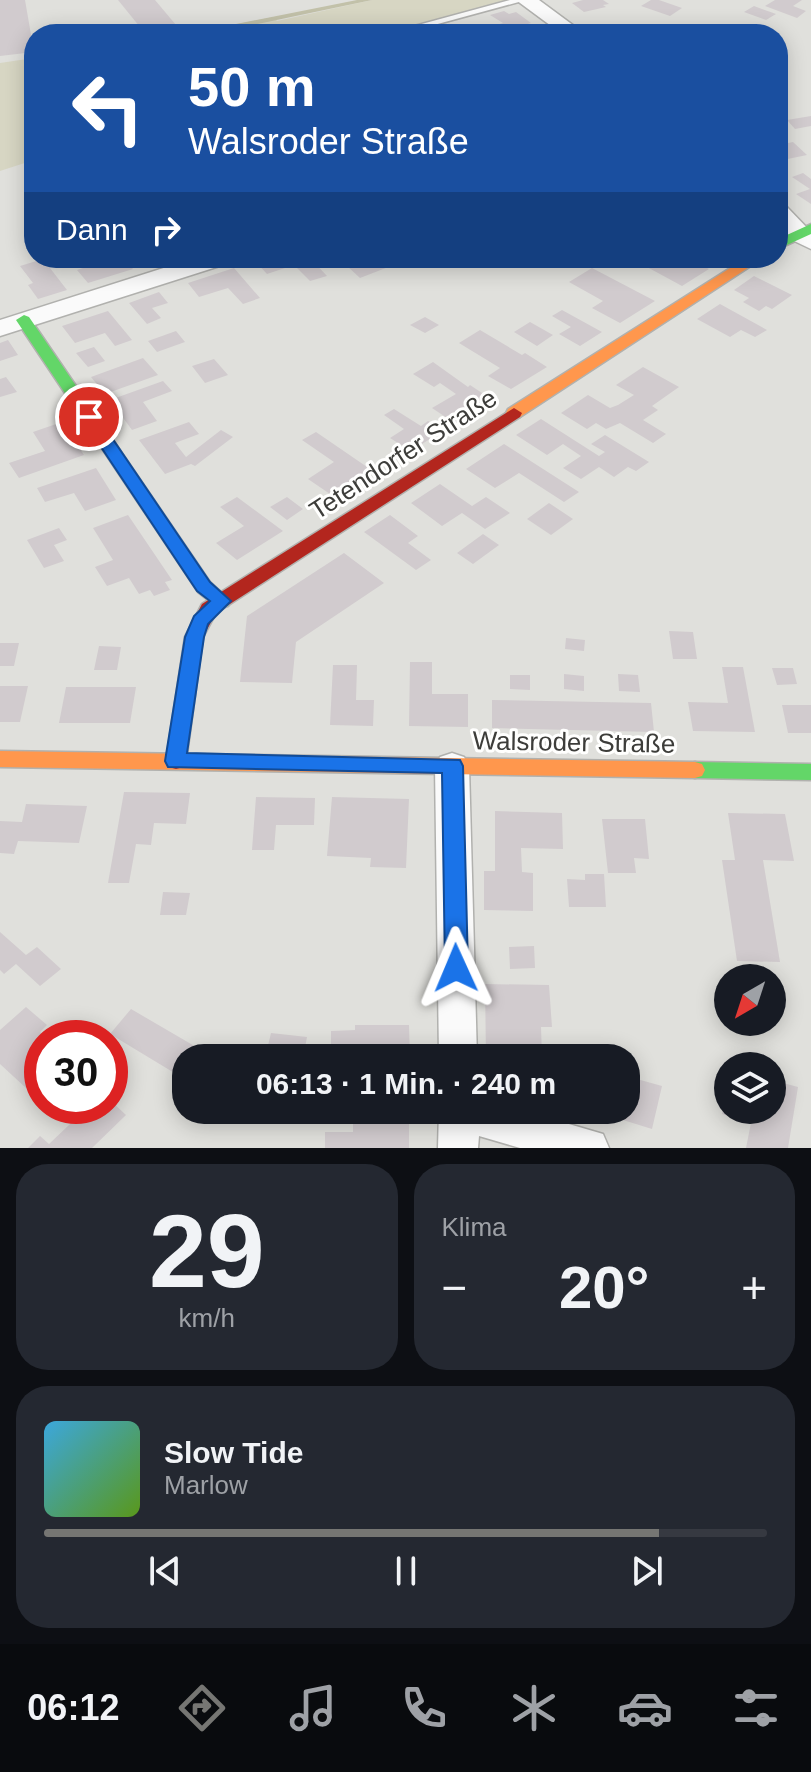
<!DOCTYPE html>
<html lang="de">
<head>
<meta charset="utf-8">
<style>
  body { margin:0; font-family:Arial,sans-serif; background:#242831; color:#f1f3f6; height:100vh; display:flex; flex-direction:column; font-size:30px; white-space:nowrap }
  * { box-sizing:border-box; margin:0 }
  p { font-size:26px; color:#9ea1a6 }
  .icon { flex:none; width:44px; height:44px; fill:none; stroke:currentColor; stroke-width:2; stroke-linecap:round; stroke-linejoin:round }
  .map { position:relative; height:1148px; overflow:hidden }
  .drawer { display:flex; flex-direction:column; gap:16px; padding:16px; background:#0d0f14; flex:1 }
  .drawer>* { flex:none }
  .hud { position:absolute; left:24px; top:24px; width:764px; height:244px; border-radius:32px; box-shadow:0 4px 20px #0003; background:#1a4fa0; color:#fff; overflow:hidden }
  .needle { width:52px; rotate:219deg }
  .controls { position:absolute; left:714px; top:964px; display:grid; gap:16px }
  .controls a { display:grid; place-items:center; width:72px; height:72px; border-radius:50%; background:#171b24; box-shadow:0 4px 20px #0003; font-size:40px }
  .speed { position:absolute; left:24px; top:1020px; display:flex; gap:16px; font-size:40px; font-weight:700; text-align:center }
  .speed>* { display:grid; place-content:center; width:104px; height:104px; border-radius:50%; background:#171b24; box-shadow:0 4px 20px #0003; line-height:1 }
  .speed .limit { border:12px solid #d22; background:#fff; color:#111 }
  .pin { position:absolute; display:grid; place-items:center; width:68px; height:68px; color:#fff; margin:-34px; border:4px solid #fff; border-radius:50%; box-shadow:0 2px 8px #0007 }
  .me { position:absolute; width:88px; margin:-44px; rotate:359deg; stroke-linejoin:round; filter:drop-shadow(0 0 6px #0008) }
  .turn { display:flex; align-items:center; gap:28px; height:168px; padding:0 32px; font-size:36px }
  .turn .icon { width:104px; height:104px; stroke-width:2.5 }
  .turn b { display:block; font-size:56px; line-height:68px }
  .then { display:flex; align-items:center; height:76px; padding:0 32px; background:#0003; gap:16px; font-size:30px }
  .big { font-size:60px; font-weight:800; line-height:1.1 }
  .drawer .tile { flex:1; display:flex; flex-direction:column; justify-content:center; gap:12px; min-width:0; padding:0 28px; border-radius:32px; background:#242831 }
  .drawer .dial { align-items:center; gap:0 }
  .dial b { font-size:104px; line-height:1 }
  .song { display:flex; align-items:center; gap:24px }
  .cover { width:96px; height:96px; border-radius:12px; background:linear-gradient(135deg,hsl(200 70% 55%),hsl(90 70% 35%)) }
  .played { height:8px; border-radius:4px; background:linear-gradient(90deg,#767673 85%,#363941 85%) }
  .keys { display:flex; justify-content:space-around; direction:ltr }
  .heat { display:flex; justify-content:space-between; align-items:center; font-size:44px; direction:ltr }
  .drawer .tiles { flex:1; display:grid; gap:16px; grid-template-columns:1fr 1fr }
  .tile:last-child { grid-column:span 2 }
  .trip { position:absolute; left:172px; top:1044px; width:468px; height:80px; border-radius:32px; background:#171b24; box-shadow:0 4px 20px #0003; font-weight:800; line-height:80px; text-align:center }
  .tabs { display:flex; height:128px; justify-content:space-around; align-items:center; background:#090b0e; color:#9ea1a6 }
  .tabs .icon { width:56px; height:56px }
  .tabs .selected { color:#767673 }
  .tabs b { font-size:36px; color:#f1f3f6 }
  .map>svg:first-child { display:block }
</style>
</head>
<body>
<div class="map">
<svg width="811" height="1148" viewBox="0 0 811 1148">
  <rect width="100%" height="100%" fill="#e0e0dc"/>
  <path fill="#d7d6c3" d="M372,0h135l-127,34h-196l90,-17 3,4z
    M34,58v102l-34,11v-108z"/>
  <path fill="#c2c1a9" d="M357,0h15l-162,34h-24z"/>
  <path fill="#d1cbce" d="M0,0h25l9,52 -34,4z
    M118,0h37l21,25 -32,7z
    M583,0h20l6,4 -6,1 3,2 -22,5 -12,-9z
    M651,0h8l23,8 -12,8 -29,-10z
    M775,0h27l-9,6 13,5 -9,7 -32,-12z
    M754,6l22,8 -10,6 -22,-8z
    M504,11l5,3 7,-2 15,11 -32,10 -9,-6 13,-4 -13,-8z
    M811,116v10l-16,3 -8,-9z
    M793,142l14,13 -29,6v-16z
    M803,173l8,6v25l-15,-10 14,-5 -18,-12z
    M103,258h21l9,11 -45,14 -11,-13 21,-7z
    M264,258h46l17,18 -17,5 -16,-16 -27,9 -12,-13z
    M365,258h24l7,6 -36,14 -14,-13z
    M656,258h31l22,11 -27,17 -35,-19 12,-7z
    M43,259l24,31 -29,9 -10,-14 5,-2 -13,-17z
    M234,268l26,30 -17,6 -15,-16 -29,9 -11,-14z
    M592,268l63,33 -35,22 -28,-15 11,-7 -34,-19z
    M754,276l38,19 -20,14 -6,-3 -7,5 -16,-9 6,-4 -15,-8z
    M159,292l9,11 -16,5 9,10 -14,6 -18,-21z
    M720,304l47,26 -12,7 -14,-7 -11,7 -33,-18z
    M562,310l40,22 -22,14 -21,-12 12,-7 -19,-11z
    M108,311l24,29 -17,6 -10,-13 -30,10 -13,-17z
    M425,317l14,8 -14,8 -15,-8z
    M530,322l23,13 -16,11 -23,-14z
    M480,330l42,25 3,-2 22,14 -36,22 -23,-13 12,-8 -41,-25z
    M176,331l9,11 -28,10 -9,-11z
    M8,340l10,15 -18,6v-18z
    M94,347l11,14 -17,6 -12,-14z
    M143,358l15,17 -53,19 -14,-17z
    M214,359l14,16 -23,8 -13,-17z
    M433,362l35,25 2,-2 24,16 -38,23 -24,-16 24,-14 -16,-11 -6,4 -21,-13z
    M643,367l36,20 -27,19 6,4 -15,10 23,14 -13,9 -33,-20 -14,6 -10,-6 -9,6 -26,-16 27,-18 22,13 8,-3 16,-10 -18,-10z
    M6,377l11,15 -17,5v-18z
    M163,381l9,10 -29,11 14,19 -25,9 -22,-30z
    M394,409l27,17 7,-5 16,9 -33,21 -21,-13 14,-9 -20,-14z
    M541,419l58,37 6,-4 -14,-8 14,-9 44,27 -13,9 -8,-4 -14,10 -15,-10 -18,12 -18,-11 18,-12 -18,-12 -16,11 -31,-20z
    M62,422l22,33 -65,23 -10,-15 36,-12 -12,-19z
    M189,422l10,12 -24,9 11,14 35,-27 12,7 -38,29 -4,-2 -26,10 -26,-34z
    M316,432l54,37 -40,25 -22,-15 26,-17 -32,-22z
    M504,444l75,48 -15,10 -45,-29 -24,15 -29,-19z
    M96,468l20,32 -31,11 -11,-18 -29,9 -8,-14z
    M440,484l32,22 14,-9 24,16 -25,16 -23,-16 -20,13 -31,-23z
    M237,497l46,34 -46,29 -21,-17 28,-17 -24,-19z
    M287,497l16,12 -16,11 -17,-13z
    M549,503l24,16 -22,16 -24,-16z
    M128,515l44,65 -7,2 5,8 -16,6 -4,-6 -11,4 -10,-16 -22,8 -12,-19 18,-7 -20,-32z
    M390,515l28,21 -10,7 23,17 -15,10 -52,-38z
    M59,528l8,12 -13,5 10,16 -20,7 -17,-28z
    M483,534l16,11 -26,19 -16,-11z
    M344,553l40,30 -88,59 -4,41 -52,-1 7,-66z
    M669,631l24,1 4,27h-24z
    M566,638l19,2 -1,11 -19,-2z
    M0,643h19l-5,23h-14z
    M99,646l22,1 -4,23h-23z
    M410,662h22v32h36v33l-59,-1z
    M333,665h24l-1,35h18l-1,26 -43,-1z
    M722,667h21l12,65 -62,-1 -5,-29 40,1z
    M772,668h21l4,16 -20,1z
    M564,674l20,2v15l-20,-2z
    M618,674l20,1 2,17 -21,-1z
    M510,675h20v15l-20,-1z
    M0,686h28l-8,36h-20z
    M66,687h70l-6,36h-71z
    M492,700l159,3 3,29 -162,-4z
    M782,705h29v28h-23z
    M124,792l66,1 -4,31 -32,-1 -3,22 -15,-1 -7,39h-21z
    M256,797l59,1 -1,27h-38l-2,25h-22z
    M332,797l77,2 -3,69 -36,-1 1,-9 -44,-2z
    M26,804l61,2 -8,37 -61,-2 -4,13 -14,-1v-32l22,1z
    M495,811l67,2 1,36 -42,-1 1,24 11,1v38l-49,-1v-39h11z
    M728,813l57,1 9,47 -31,-1 17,102 -43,-1 -15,-101h13z
    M602,819h43l4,40 -15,-1 2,15h-28z
    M585,874h19l2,33h-37l-2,-28 18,1z
    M163,892l27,1 -4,22h-26z
    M0,932l26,23 11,-8 24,22 -21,17 -24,-22 -12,10 -4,-4z
    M534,946l1,22 -25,1 -1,-22z
    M485,984l64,1 3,42h-11l1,31h-56z
    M26,1007l21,18 -7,7 6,6h-4v35l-16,15 -26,-24v-34z
    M131,1009l84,49h-29v22l-76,-46z
    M355,1025h54l1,33h-52l-1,-10h-26v-17l24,-1z
    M271,1033l36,4 -4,21h-38z
    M626,1076l36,10 -10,43 -58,-18 32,-1z
    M772,1080l26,7 -10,61h-42l5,-25 -29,-9 5,-25 1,21h44z
    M110,1100l16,15 -34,33h-64l12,-12 9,8 40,-38h21z
    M353,1110h56v38h-84v-16h28z"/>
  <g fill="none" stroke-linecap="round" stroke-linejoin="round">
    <defs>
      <path id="lane" d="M510,0h16l-125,34h-16z"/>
      <path id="street" d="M516,0h23l46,34h-23z
        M778,204l8,2 25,26v17l-21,-10 -12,-13z
        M195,258h37l-3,5 -229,73v-16z
        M452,753l12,4 5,9 8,292h-38l-4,-292 5,-9z
        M439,1110h82l82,24 6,14h-89l-41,-12 -1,12h-40z"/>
      <path id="fast" d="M811,224v10l-33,15v-10z
        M24,315l5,2 181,265 21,19 -3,5h-12l-18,-14 -182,-272z
        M695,762l116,2v16l-116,-2 -7,-2 -3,-6 3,-6z"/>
      <path id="slow" d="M746,258h17l-243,159h-12l-2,-4 2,-4z
        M0,751l695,11 7,2 3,6 -3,6 -7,2 -695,-11z"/>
      <path id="jam" d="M514,408l8,5 -2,4 -304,196 -13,24 -17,124 -3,6 -7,2 -7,-2 -3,-6 19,-124 17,-33z"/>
    </defs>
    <use href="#lane" stroke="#b1b1ae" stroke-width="3"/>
    <use href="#street" stroke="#b1b1ae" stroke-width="3"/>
    <use href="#fast" stroke="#b1b1ae" stroke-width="3"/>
    <use href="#slow" stroke="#b1b1ae" stroke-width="3"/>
    <use href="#jam" stroke="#b1b1ae" stroke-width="3"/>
    <use href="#lane" fill="#fafafa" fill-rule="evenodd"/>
    <use href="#street" fill="#fafafa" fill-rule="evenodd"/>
    <use href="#fast" fill="#63d668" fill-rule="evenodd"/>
    <use href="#slow" fill="#ff974d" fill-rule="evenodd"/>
    <use href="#jam" fill="#b3261e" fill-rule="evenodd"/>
  </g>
  <path fill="#1a73e8" stroke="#114b97" stroke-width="2" d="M89,412l6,1 115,169 21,19 -23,23 -4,13 -17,116 273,7 3,6 5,202 -4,7 -8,3 -8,-3 -3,-7 -3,-195 -274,-6 -3,-6 20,-124 9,-21 16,-15 -13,-10 -116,-174z"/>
  <g text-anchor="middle" stroke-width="6" stroke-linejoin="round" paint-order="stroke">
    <g font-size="26" fill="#3d3d3a" stroke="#fffffe">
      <text transform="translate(403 454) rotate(-33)" y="9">Tetendorfer Straße</text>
      <text transform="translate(574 742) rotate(1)" y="9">Walsroder Straße</text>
    </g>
  </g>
</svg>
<div class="controls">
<a><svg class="needle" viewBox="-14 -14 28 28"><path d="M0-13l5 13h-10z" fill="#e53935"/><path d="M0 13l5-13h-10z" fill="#9ea1a6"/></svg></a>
<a><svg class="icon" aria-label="layers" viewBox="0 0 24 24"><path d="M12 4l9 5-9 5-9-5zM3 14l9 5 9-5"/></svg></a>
</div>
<div class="speed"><div class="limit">30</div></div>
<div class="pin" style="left:89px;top:417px;background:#d93025"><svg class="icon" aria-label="arrive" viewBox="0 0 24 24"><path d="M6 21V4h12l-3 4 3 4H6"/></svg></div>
<svg class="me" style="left:456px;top:968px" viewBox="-20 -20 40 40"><path d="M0-17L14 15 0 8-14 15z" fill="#1a73e8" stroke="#fff" stroke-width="4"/></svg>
<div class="trip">06:13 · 1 Min. · 240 m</div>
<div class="hud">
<div class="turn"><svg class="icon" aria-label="left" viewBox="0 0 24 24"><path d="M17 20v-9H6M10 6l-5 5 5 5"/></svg><div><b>50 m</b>Walsroder Straße</div></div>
<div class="then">Dann<svg class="icon" aria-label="right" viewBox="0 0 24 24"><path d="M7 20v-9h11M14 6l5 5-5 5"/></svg></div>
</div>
</div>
<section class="drawer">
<div class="tiles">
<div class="tile dial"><b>29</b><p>km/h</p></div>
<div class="tile"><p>Klima</p>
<div class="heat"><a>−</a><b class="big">20°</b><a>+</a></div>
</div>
<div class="tile">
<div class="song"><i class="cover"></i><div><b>Slow Tide</b><p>Marlow</p></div></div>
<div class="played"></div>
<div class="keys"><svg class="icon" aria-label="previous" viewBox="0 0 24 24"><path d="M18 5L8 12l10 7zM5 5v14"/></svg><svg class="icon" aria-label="pause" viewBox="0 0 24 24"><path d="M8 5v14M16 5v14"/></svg><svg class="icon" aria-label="next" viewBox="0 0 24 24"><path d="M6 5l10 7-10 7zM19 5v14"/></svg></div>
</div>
</div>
</section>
<nav class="tabs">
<b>06:12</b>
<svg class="icon selected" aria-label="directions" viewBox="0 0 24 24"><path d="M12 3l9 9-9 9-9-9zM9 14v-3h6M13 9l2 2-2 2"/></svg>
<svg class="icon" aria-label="music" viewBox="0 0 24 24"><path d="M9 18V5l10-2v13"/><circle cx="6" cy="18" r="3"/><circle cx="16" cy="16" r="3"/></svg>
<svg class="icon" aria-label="phone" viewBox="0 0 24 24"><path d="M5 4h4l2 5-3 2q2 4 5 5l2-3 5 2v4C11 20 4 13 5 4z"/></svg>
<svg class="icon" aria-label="climate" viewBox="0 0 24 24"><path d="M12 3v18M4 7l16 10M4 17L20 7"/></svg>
<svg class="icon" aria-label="car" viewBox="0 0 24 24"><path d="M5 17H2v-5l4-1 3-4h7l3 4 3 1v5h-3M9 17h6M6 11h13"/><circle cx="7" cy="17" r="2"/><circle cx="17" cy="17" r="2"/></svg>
<svg class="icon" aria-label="filters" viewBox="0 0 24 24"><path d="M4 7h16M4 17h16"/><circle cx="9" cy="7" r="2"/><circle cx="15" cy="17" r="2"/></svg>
</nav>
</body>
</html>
